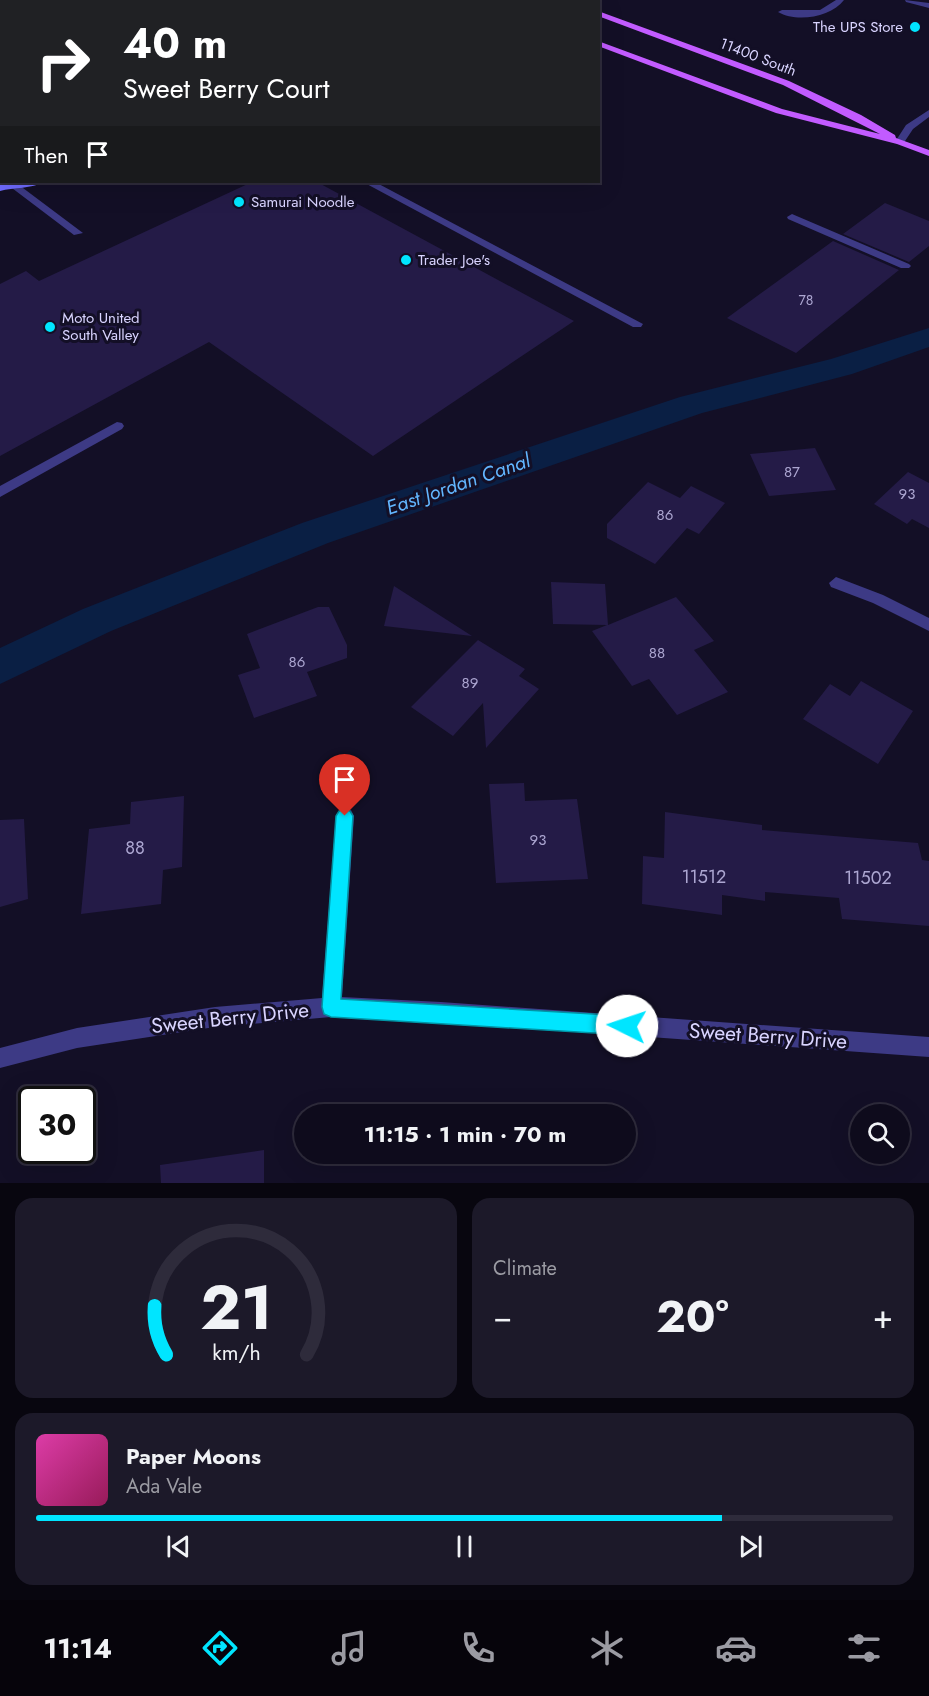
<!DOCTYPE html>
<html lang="en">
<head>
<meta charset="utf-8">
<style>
  body { margin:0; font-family:Jost,sans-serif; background:#1c1929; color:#f1f3f6; height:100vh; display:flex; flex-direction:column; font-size:22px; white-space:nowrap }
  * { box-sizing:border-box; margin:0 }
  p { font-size:20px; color:#9b9ba3 }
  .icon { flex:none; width:33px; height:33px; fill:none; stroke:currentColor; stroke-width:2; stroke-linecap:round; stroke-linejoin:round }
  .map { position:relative; height:1183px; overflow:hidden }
  .panel { display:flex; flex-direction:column; gap:15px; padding:15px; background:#08060f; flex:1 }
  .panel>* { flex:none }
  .top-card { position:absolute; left:0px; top:0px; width:600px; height:183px; box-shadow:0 6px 24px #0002,0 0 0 2px #2e2b3b; background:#202124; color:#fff; overflow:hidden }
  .buttons { position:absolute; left:850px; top:1104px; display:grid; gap:12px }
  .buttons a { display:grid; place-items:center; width:60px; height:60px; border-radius:50%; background:#0e0b1c; box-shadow:0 6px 24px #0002,0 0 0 2px #2e2b3b; font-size:30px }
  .speed { position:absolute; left:18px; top:1086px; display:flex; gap:12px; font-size:30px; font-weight:700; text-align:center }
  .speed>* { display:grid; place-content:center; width:78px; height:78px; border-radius:50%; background:#0e0b1c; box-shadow:0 6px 24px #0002,0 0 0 2px #2e2b3b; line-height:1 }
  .speed .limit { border:3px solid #111; border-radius:9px; background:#fff; color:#111 }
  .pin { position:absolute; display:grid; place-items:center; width:51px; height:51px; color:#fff; margin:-62px -26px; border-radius:50% 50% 50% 0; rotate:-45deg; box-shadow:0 0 6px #0007 }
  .pin .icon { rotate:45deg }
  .me { position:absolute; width:66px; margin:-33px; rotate:274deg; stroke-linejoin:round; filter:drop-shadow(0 0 4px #0008) }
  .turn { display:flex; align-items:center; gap:21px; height:126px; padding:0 24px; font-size:27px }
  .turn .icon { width:78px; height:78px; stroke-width:2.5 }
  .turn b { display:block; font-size:42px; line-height:51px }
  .then { display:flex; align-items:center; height:57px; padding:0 24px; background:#0003; gap:12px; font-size:22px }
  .big { font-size:45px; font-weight:700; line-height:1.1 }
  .panel .tile { flex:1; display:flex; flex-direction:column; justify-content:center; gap:9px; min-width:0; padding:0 21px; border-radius:18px; background:#1c1929 }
  .panel .dial { align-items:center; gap:0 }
  .dial svg { height:156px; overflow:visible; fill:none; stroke:#2e2b3b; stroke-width:7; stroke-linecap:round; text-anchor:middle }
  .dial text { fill:#f1f3f6; stroke:none }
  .song { display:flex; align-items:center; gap:18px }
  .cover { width:72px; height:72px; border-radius:9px; background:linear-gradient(135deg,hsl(320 70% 55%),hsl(330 70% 35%)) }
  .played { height:6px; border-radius:3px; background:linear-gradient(90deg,#00e5ff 80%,#2e2b3b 80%) }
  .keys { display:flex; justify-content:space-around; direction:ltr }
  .heat { display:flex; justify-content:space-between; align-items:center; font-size:33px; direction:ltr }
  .panel .tiles { flex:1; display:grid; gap:15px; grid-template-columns:1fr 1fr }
  .tile:last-child { grid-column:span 2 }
  .trip { position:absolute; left:294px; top:1104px; width:342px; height:60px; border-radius:30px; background:#0e0b1c; box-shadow:0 6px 24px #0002,0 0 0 2px #2e2b3b; font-weight:700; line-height:60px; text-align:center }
  .menu { display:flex; height:96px; justify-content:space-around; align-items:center; background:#06040b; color:#9b9ba3 }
  .menu .icon { width:42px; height:42px }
  .menu .active { color:#00e5ff }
  .menu b { font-size:27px; color:#f1f3f6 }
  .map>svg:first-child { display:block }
</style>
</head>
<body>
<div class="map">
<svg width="929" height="1183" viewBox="0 0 929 1183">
  <rect width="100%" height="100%" fill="#130f26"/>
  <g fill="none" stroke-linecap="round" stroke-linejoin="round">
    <path fill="#0a1f44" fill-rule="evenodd" d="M929,328v19l-77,27 -150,39 -374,130 -217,88 -111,53v-36l83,-39 219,-86 378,-126 151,-38z"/>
  </g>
  <path fill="#241b47" d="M252,182h65l257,139 -201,135 -164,-114 -209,114v-172l26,-13 13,10z
    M885,203l44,18v25l-20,16 -66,-28z
    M833,241l66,29 -103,83 -69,-35z
    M815,448l21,42 -67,6 -19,-42z
    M908,472l21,11v45l-17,-9 -5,5 -33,-20z
    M648,482l32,16 11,-12 34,17 -26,31 -12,-6 -32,36 -48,-26v-14z
    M551,582l54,2 3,41 68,-28 38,44 -20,9 34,42 -51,23 -28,-36 -17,7 -40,-55 15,-6 -54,-1z
    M394,586l78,50 -88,-10z
    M318,607h11l18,38v13l-40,14 10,24 -63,22 -16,-43 22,-7 -13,-34z
    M478,640l47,29 -6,7 20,13 -53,59 -3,-45 -30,33 -42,-29z
    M861,681l52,30 -35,53 -75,-45 27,-35 20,12z
    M524,783l1,18 52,-2 11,80 -92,4 -7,-99z
    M184,796l-2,71 -19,3 -2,34 -80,10 8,-85 41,-5 1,-22z
    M665,812l97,13v5l156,13 4,17 7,1v65l-87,-7 -3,-21 -74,-6v9l-43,-6v20l-80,-11 1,-48 21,2z
    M24,819l4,80 -28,8v-87z
    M264,1150v33h-103l-1,-18z"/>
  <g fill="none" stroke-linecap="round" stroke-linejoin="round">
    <path fill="#3d3a85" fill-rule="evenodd" d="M133,0h10l-12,2z
      M158,0h9l2,2h-10z
      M215,0h9l2,2h-10z
      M234,0h10l2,2h-11z
      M836,0h8c-13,17 -47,23 -66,12l4,-2h38z
      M905,0l24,3v5l-23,-6z
      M929,110v7l-16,12 -10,15h-6l-2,-2 11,-17z
      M4,182h11l68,51 -9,2z
      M363,182h12l268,142 -2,3h-8z
      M792,214l117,50 2,2 -2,2h-8l-113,-49 -1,-2z
      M117,422l5,1 2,3 -2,3 -122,68v-11z"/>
    <path fill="#3d3a85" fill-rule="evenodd" d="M836,577l47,18 46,23v13l-56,-28 -42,-16 -2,-4z
      M345,808l6,2 3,6 -12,181 99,5 488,35v20l-488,-35 -110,-5 -116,10 -138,21 -77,20v-20l77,-20 138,-21 107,-9 14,-182 3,-6z"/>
    <path fill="#6f6bff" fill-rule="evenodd" d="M458,0h11l-1,2z
      M10,182h33c-10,7 -30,5 -43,9v-6z"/>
    <path fill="#c25bff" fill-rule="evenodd" d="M484,0h10l2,2h-11z
      M521,0h10l-12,2z
      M559,0h10l2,2h-11z
      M598,11l191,70 72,34 34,20 1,3 33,12v6l-32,-12 -121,-31 -178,-67v-5l184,68 98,25 -97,-49 -185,-69z"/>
  </g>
  <path fill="#00e5ff" stroke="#0095a6" stroke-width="1.5" d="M345,809l5,2 3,5 -12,183 286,17 7,3 2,7 -2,6 -7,3 -296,-18 -7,-3 -2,-7 14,-191 3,-5z"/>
  <g fill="#00e5ff" stroke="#130f26" stroke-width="2">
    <circle cx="915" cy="27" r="6"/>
    <circle cx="239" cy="202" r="6"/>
    <circle cx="406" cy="260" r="6"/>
    <circle cx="50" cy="327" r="6"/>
  </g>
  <g text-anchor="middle" stroke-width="6" stroke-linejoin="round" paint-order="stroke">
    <g font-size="14" fill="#aca6d1">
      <text x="806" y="305">78</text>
    </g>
    <g font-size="15" fill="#d9d4ff" stroke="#130f26" text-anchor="start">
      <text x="903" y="32" text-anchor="end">The UPS Store</text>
      <text x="251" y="207">Samurai Noodle</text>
      <text x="418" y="265">Trader Joe's</text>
      <text x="62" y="323">Moto United<tspan x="62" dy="17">South Valley</tspan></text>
    </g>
    <g font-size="15" fill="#d9d4ff" stroke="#130f26">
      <text transform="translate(758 57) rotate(21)" y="5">11400 South</text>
    </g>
    <g font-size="15" fill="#aca6d1">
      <text x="792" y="477">87</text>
      <text x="907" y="499">93</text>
      <text x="665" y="520">86</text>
      <text x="657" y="658">88</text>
      <text x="297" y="667">86</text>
      <text x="470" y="688">89</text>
      <text x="538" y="845">93</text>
    </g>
    <g font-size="18" fill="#aca6d1">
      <text x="135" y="854">88</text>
      <text x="704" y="883">11512</text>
      <text x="868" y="884">11502</text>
    </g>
    <g font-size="20" font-style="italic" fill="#62b6ff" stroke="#130f26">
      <text transform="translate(458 484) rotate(-19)" y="7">East Jordan Canal</text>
    </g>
    <g font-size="21" fill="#d9d4ff" stroke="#130f26">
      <text transform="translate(230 1018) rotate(-6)" y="7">Sweet Berry Drive</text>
      <text transform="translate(768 1036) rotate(4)" y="7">Sweet Berry Drive</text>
    </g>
  </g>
</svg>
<div class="buttons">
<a><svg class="icon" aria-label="search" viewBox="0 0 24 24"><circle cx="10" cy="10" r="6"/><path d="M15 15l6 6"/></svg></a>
</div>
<div class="speed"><div class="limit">30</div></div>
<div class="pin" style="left:345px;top:816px;background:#d93025"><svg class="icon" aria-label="arrive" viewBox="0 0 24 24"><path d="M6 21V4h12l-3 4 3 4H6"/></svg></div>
<svg class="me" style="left:627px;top:1026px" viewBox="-20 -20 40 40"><circle r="19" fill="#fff"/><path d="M0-13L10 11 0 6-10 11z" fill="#00e5ff"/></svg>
<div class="trip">11:15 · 1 min · 70 m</div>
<div class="top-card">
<div class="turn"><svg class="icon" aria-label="right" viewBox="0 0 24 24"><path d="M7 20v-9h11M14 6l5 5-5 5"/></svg><div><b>40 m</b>Sweet Berry Court</div></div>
<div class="then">Then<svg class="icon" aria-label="arrive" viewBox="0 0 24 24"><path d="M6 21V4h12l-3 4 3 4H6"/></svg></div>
</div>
</div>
<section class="panel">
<div class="tiles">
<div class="tile dial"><svg viewBox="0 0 100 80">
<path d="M14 69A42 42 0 1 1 86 69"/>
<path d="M14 69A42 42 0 0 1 8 44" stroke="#00e5ff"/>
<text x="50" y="56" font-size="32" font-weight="700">21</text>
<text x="50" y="72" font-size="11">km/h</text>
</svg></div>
<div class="tile"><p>Climate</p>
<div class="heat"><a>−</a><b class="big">20°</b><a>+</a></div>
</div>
<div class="tile">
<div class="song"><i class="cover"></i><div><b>Paper Moons</b><p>Ada Vale</p></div></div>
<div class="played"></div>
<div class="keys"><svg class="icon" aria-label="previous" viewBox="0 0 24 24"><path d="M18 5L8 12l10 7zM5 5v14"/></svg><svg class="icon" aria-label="pause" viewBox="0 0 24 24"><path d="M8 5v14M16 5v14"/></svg><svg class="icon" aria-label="next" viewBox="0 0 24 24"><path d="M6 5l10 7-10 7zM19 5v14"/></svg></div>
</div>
</div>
</section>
<nav class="menu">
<b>11:14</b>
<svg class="icon active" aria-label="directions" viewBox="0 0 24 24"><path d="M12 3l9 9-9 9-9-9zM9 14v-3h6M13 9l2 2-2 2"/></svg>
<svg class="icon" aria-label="music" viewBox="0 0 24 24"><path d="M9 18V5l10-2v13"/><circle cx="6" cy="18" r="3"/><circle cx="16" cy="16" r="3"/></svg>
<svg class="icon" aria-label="phone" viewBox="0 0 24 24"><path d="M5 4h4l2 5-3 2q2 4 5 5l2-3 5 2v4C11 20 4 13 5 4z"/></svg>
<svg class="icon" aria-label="climate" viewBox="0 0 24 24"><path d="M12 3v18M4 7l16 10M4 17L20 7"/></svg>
<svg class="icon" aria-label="car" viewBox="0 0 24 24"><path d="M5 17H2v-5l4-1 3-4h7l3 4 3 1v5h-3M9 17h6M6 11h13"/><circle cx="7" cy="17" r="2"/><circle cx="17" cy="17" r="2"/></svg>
<svg class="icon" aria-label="filters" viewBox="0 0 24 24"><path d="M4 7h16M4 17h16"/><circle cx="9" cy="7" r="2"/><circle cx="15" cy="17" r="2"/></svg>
</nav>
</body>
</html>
